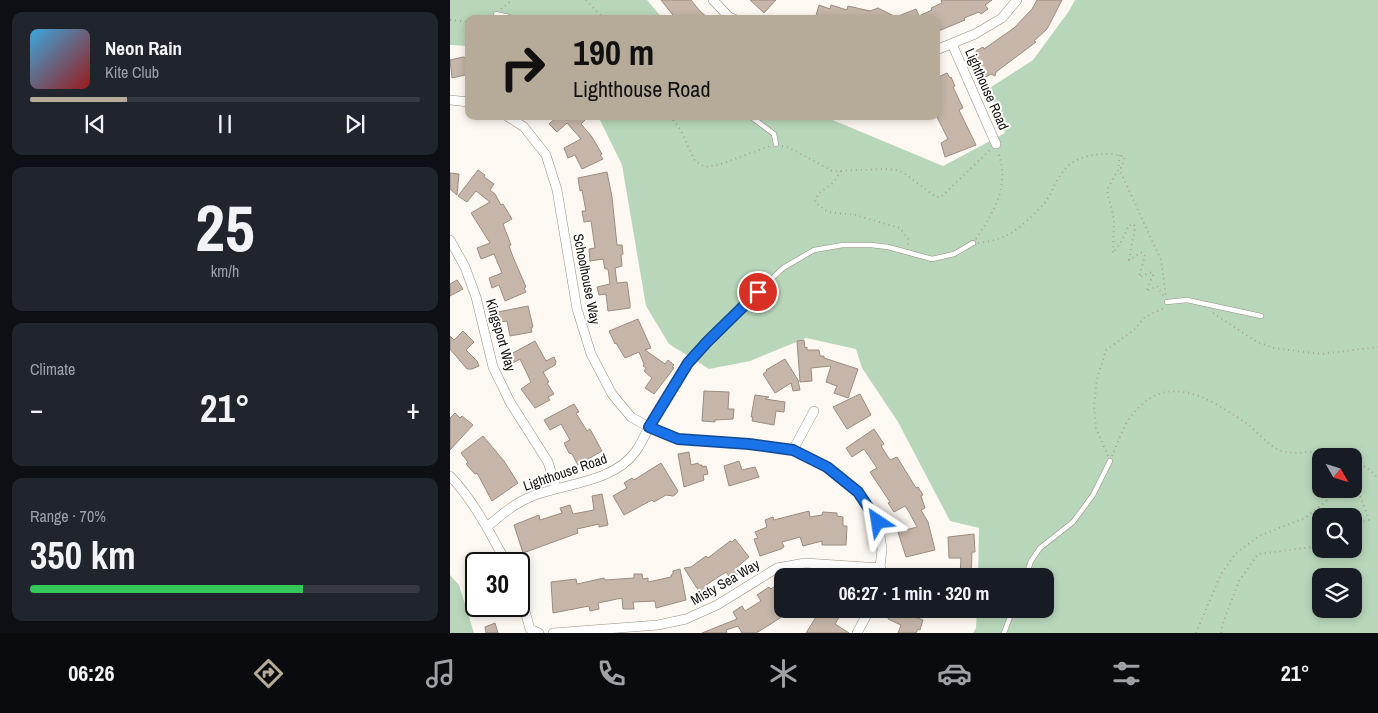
<!DOCTYPE html>
<html lang="en">
<head>
<meta charset="utf-8">
<style>
  body { margin:0; font-family:"Archivo Narrow",sans-serif; background:#20242c; color:#f1f3f6; height:100vh; display:flex; flex-direction:column; font-size:19px; white-space:nowrap }
  * { box-sizing:border-box; margin:0 }
  p { font-size:16px; color:#9ea1a6 }
  .icon { flex:none; width:28px; height:28px; fill:none; stroke:currentColor; stroke-width:2; stroke-linecap:round; stroke-linejoin:round }
  .map { position:relative; flex:1; overflow:hidden }
  .side { display:flex; flex-direction:column; gap:12px; padding:12px; background:#0d0f14; width:450px }
  .side>* { flex:none }
  .top-card { position:absolute; left:15px; top:15px; width:475px; height:105px; border-radius:10px; box-shadow:0 2px 8px #0003; background:#b6aa98; color:#111; overflow:hidden }
  .needle { width:32px; rotate:129deg }
  .buttons { position:absolute; left:862px; top:448px; display:grid; gap:10px }
  .buttons a { display:grid; place-items:center; width:50px; height:50px; border-radius:10px; background:#171b24; box-shadow:0 2px 8px #0003; font-size:25px }
  .speed { position:absolute; left:15px; top:552px; display:flex; gap:10px; font-size:25px; font-weight:700; text-align:center }
  .speed>* { display:grid; place-content:center; width:65px; height:65px; border-radius:50%; background:#171b24; box-shadow:0 2px 8px #0003; line-height:1 }
  .speed .limit { border:2px solid #111; border-radius:8px; background:#fff; color:#111 }
  .pin { position:absolute; display:grid; place-items:center; width:42px; height:42px; color:#fff; margin:-21px; border:2px solid #fff; border-radius:50%; box-shadow:0 1px 5px #0007 }
  .me { position:absolute; width:55px; margin:-28px; rotate:327deg; stroke-linejoin:round; filter:drop-shadow(0 0 4px #0008) }
  .turn { display:flex; align-items:center; gap:18px; height:105px; padding:0 25px; font-size:22px }
  .turn .icon { width:65px; height:65px; stroke-width:2.5 }
  .turn b { display:block; font-size:35px; line-height:42px }
  .big { font-size:38px; font-weight:700; line-height:1.1 }
  .side .card { flex:1; display:flex; flex-direction:column; justify-content:center; gap:8px; min-width:0; padding:0 18px; border-radius:10px; background:#20242c }
  .side .dial { align-items:center; gap:0 }
  .dial b { font-size:65px; line-height:1 }
  .song { display:flex; align-items:center; gap:15px }
  .cover { width:60px; height:60px; border-radius:8px; background:linear-gradient(135deg,hsl(200 70% 55%),hsl(0 70% 35%)) }
  .played { height:5px; border-radius:2px; background:linear-gradient(90deg,#b6aa98 25%,#363941 25%) }
  .keys { display:flex; justify-content:space-around; direction:ltr }
  .heat { display:flex; justify-content:space-between; align-items:center; font-size:28px; direction:ltr }
  .charge { height:8px; border-radius:4px; background:linear-gradient(90deg,#34c759 70%,#363941 0) }
  .trip { position:absolute; left:324px; top:568px; width:280px; height:50px; border-radius:10px; background:#171b24; box-shadow:0 2px 8px #0003; font-weight:700; line-height:50px; text-align:center }
  .tabs { display:flex; height:80px; justify-content:space-around; align-items:center; background:#090b0e; color:#9ea1a6 }
  .tabs .icon { width:35px; height:35px }
  .tabs .current { color:#b6aa98 }
  .tabs b { font-size:22px; color:#f1f3f6 }
  main { display:flex; flex:1; min-height:0 }
  .map>svg:first-child { display:block }
</style>
</head>
<body>
<main>
<section class="side">
<div class="card">
<div class="song"><i class="cover"></i><div><b>Neon Rain</b><p>Kite Club</p></div></div>
<div class="played"></div>
<div class="keys"><svg class="icon" aria-label="previous" viewBox="0 0 24 24"><path d="M18 5L8 12l10 7zM5 5v14"/></svg><svg class="icon" aria-label="pause" viewBox="0 0 24 24"><path d="M8 5v14M16 5v14"/></svg><svg class="icon" aria-label="next" viewBox="0 0 24 24"><path d="M6 5l10 7-10 7zM19 5v14"/></svg></div>
</div>
<div class="card dial"><b>25</b><p>km/h</p></div>
<div class="card"><p>Climate</p>
<div class="heat"><a>−</a><b class="big">21°</b><a>+</a></div>
</div>
<div class="card"><p>Range · 70%</p><b class="big">350 km</b><div class="charge"></div></div>
</section>
<div class="map">
<svg width="928" height="633" viewBox="0 0 928 633">
  <rect width="100%" height="100%" fill="#fef8f2"/>
  <path fill="#b8d7ba" fill-rule="evenodd" d="M0,0h197l16,19h-194v27l-19,-1z
    M625,0h303v633h-405l3,-5 1,-19h68v-33h-67l1,-48 -29,-7 -52,-99 -36,-54 -6,-19 -50,-11 -56,23 -41,8 -40,-25 -23,-38 -24,-141 -24,-49h225l120,50 62,-33 -17,-44 45,-29 36,-49zM871,456h33v33h-33zM871,516h33v33h-33zM871,576h33v33h-33z
    M0,575l9,10 15,48h-24z"/>
  <path fill="#c6b6aa" stroke="#9b8c80" d="M211,0h30l9,11 9,8h-33z
    M300,0h26l-12,13z
    M491,0h51l-7,5 3,4 -7,5 -2,-2 -15,6 1,2 -29,12v-13h-121l4,-14 11,4 1,-4 16,5 1,-4 22,5 8,-3 18,9 20,-8 3,7 13,-6 -1,-2 11,-5z
    M587,0h25l-15,29 -13,12 2,1 -40,30 -1,4 -4,-2 -5,3 -10,-19 1,-3 -1,-4 7,-4 1,2 30,-21 18,-19z
    M13,57l6,1v16l-17,4 -2,-18z
    M497,73l3,5 1,-1 4,9 -2,1 10,21 -4,2 17,35 -31,12 -4,-14 7,-4 -12,-24v-37z
    M108,116h24l3,4 -4,4 11,13 10,17 -2,1 3,4 -21,10 -7,-14 -7,3 -4,-10 17,-9 -14,-16 -10,9 -8,-8z
    M28,170l7,5 -1,2 10,7 -4,6 5,4 6,11 2,-1 9,15 -9,5 8,21 -2,1 4,11 13,30 -2,1 2,4 -21,9 -6,-16 -7,3 -3,-10 13,-5 -8,-19 -13,5 -4,-11 13,-5 -19,-30 19,-11 -14,-11 -9,11 -9,-6z
    M157,172l5,25 5,48h5l1,9 -2,1 1,11 -7,2 2,15 10,-1 3,21v5l-22,3 -2,-17 -7,1 -2,-8 13,-3 -2,-15h-3l-2,-10 -13,2 -1,-12 6,-1 -4,-27 -7,1 -2,-11h4l-4,-21 -2,1 -2,-13z
    M0,173l9,1 -2,21 -7,-6z
    M7,280l6,9 -13,7v-12z
    M78,306l5,21 -2,1 1,4 -22,4 -3,-15 -7,1 -2,-10z
    M188,319l13,29 -6,2 20,14 3,-4 6,5 -2,2 2,1 -20,26 -9,-6 7,-10 -8,-7 2,-3 -3,-2 1,-2 -5,-12 -14,6 -9,-15 -1,1 -6,-13z
    M13,331l11,11 -8,8 11,11 2,5 -7,3h-5l-17,-20v-13l4,4z
    M354,340l1,8 2,-1v3h12l1,6h4v2l34,11 -10,29 -14,-5 3,-7 -11,-4 5,-16 -20,2 1,13 -12,1 -3,-41z
    M85,341l11,20 8,-4 2,5 -1,3 -12,7 6,10 -2,1 7,11 -6,3 2,3 -15,8 -14,-19 10,-7 -11,-23 -7,4 -4,-8z
    M335,359l13,21 2,10 -7,1 -2,-8 -16,10 -12,-19 4,-3 -1,-1z
    M254,391l25,1 -1,17h6l-1,10 -18,1v2l-13,-1z
    M410,394l11,21 -24,14 -14,-22z
    M305,395l14,2 -4,2 20,3 -1,10 -8,-1 -2,14 -22,-4 1,-4h-2z
    M124,404l5,8 -3,1 11,18 3,-2 12,22 -14,8 2,5 -8,4 -2,-4 -2,1 -6,-11 -3,-1 -5,-10 6,-3 -9,-16 -11,6 -6,-10z
    M5,413l5,5 2,-2 11,9 -23,25v-32z
    M424,429l10,15 -3,2 9,14 7,-3 19,31 2,-1 5,8 -2,1 4,12 -4,2 7,12 7,28 -29,7 -8,-25 19,-5 -8,-15 -4,-6 -11,6 -6,-9 2,-1 -20,-30 7,-4 -13,-19 -12,8 -6,-9z
    M33,436l21,25 14,22 -26,18 -15,-28 -2,1 -9,-10 2,-2 -7,-9z
    M239,452l2,13 7,-2 1,2h3v2l4,-1 2,8 -5,1 1,5 -20,7 -6,-33z
    M289,461l3,9 13,-3 4,10 -30,9 -5,-20z
    M211,463l17,28 -2,3 -3,2 -7,-1 -12,7 -2,-2 -28,15 -11,-19 14,-8 -3,-5 8,-5 2,2z
    M152,494l6,31 -9,2v-3l-22,5 1,4 -55,20 -9,-28 25,-10 1,5 22,-7 -2,-5 10,-3 3,9 21,-4 -2,-14z
    M359,511l1,6 12,-2 1,-3 14,1v3l6,1v9h4l-1,19h-24v-4l-19,5 -3,-9 -18,5 2,5 -3,2 -21,7 -6,-17 4,-1 -3,-6 12,-5 -2,-7 8,-3 1,3z
    M524,534l1,18h-3l-1,24h-11l1,-18h-12l-1,-21z
    M285,539l14,18 -13,11 3,5 -8,6 -5,-7 -20,13 4,6 -8,5 -18,-28 7,-1 15,-11 2,2 22,-17 2,1z
    M230,569l6,31 -30,8 -1,-7 -22,1 1,7h-11l-1,-11 -24,5 1,6 -9,2 -1,-5 -36,7 -2,-31 25,-3 1,5 27,-6 1,2 29,-2v-4h8l1,5 5,-1v4l23,-5v-2l2,-1v-3z
    M332,581v28h12l-28,18 -10,6h-14l-4,-7 -12,4 1,3h-25l35,-14 -4,-7 9,-6 3,5 16,-10 -4,-6 12,-8 2,2z
    M371,609h23l-9,15 14,9h-43z
    M442,609l31,11 -3,10 -2,-1 -2,4h-18l3,-8 -13,-6z
    M45,623l3,10h-12l-1,-6z"/>
  <g fill="none" stroke-linecap="round" stroke-linejoin="round">
    <defs>
      <path id="lane" d="M46,14l13,3
        M300,116l24,18 2,10
        M717,302l20,-2 74,16
        M199,427l39,-64 19,-21 76,-74 31,-18 29,-5h28l17,2 44,12 22,-5 19,-11
        M576,576l5,-15 9,-13 33,-26 20,-27 17,-34
        M554,633l9,-24"/>
      <path id="street" d="M263,0l16,17 5,2
        M502,44l44,100
        M486,50l39,-16 27,-16 15,-18
        M0,100l19,2
        M57,116l17,11 22,28 11,35 20,119 14,45 21,40 19,23 18,10 30,12 70,5 44,6 34,17 31,25 20,30 4,27 -3,27
        M0,240l15,27 11,30 17,70 17,35 38,60 8,26
        M343,450l21,-39
        M0,476c24,25 40,57 57,88
        M37,527c15,-13 29,-25 48,-32 33,-12 79,-13 101,-44 5,-7 9,-16 13,-24
        M69,590l11,39 9,4
        M103,633l105,-8 28,-6 31,-14 60,-37 28,-5 76,5
        M407,633l13,-24"/>
    </defs>
    <use href="#lane" stroke="#998d7f" stroke-width="5.5"/>
    <use href="#street" stroke="#998d7f" stroke-width="10"/>
    <path stroke="#a6a19b" stroke-width="2" stroke-dasharray="1 4" stroke-linecap="butt" d="M136,0l18,19
      M51,9l11,-9
      M0,20l19,2
      M220,116l10,13 15,32 10,6 13,-2 52,-19
      M332,146l8,2 42,23 53,-2 11,1 8,3 32,24h5l50,-48
      M670,155l-2,15 -11,20 7,30 -1,33 7,-9 9,-19 5,-1 1,4 -6,32 13,-8 3,4 -6,21 13,-5 1,3 -7,16 11,-5 7,11
      M391,171l-7,11 -16,12 -3,8 13,10 27,3 45,13 8,11v6
      M526,239c19,-30 34,-52 22,-88
      M528,243c26,-3 38,-11 56,-29 4,-5 10,-9 13,-14 6,-11 11,-24 20,-33 12,-13 42,-16 58,-10l-4,11v5l40,87 5,36
      M763,313l44,29 17,6 47,6 57,-7
      M658,456l-12,-28 -2,-22 3,-27 9,-29 28,-20 11,-13 19,-9
      M662,456c6,-13 11,-30 20,-41 36,-45 76,-17 114,8 11,8 21,22 33,27 20,8 46,-5 63,6
      M904,465c11,-1 16,5 24,13
      M904,483l2,1 13,36 -15,4
      M746,633l25,-59 15,-21 23,-17 46,-18 36,-29
      M771,633l1,-7 17,-45 19,-27 63,-8"/>
    <use href="#lane" stroke="#fff" stroke-width="4.5"/>
    <use href="#street" stroke="#fff" stroke-width="9"/>
  </g>
  <g fill="none" stroke-linecap="round" stroke-linejoin="round">
    <defs>
      <path id="route" d="M308,292l-51,50 -19,21 -39,64 29,12 71,5 44,6 34,17 31,25 20,30"/>
    </defs>
    <use href="#route" stroke="#114b97" stroke-width="12"/>
    <use href="#route" stroke="#1a73e8" stroke-width="9"/>
  </g>
  <g text-anchor="middle" stroke-width="4" stroke-linejoin="round" paint-order="stroke">
    <g font-size="14" fill="#16110c" stroke="#fff">
      <text transform="translate(537 89) rotate(66)" y="5">Lighthouse Road</text>
      <text transform="translate(137 279) rotate(79)" y="5">Schoolhouse Way</text>
      <text transform="translate(51 335) rotate(74)" y="5">Kingsport Way</text>
      <text transform="translate(115 472) rotate(-19)" y="5">Lighthouse Road</text>
      <text transform="translate(275 582) rotate(-30)" y="5">Misty Sea Way</text>
    </g>
  </g>
</svg>
<div class="buttons">
<a><svg class="needle" viewBox="-14 -14 28 28"><path d="M0-13l5 13h-10z" fill="#e53935"/><path d="M0 13l5-13h-10z" fill="#9ea1a6"/></svg></a>
<a><svg class="icon" aria-label="search" viewBox="0 0 24 24"><circle cx="10" cy="10" r="6"/><path d="M15 15l6 6"/></svg></a>
<a><svg class="icon" aria-label="layers" viewBox="0 0 24 24"><path d="M12 4l9 5-9 5-9-5zM3 14l9 5 9-5"/></svg></a>
</div>
<div class="speed"><div class="limit">30</div></div>
<div class="pin" style="left:308px;top:292px;background:#d93025"><svg class="icon" aria-label="arrive" viewBox="0 0 24 24"><path d="M6 21V4h12l-3 4 3 4H6"/></svg></div>
<svg class="me" style="left:428px;top:522px" viewBox="-20 -20 40 40"><path d="M0-17L14 15 0 8-14 15z" fill="#1a73e8" stroke="#fff" stroke-width="4"/></svg>
<div class="trip">06:27 · 1 min · 320 m</div>
<div class="top-card">
<div class="turn"><svg class="icon" aria-label="right" viewBox="0 0 24 24"><path d="M7 20v-9h11M14 6l5 5-5 5"/></svg><div><b>190 m</b>Lighthouse Road</div></div>
</div>
</div>
</main>
<nav class="tabs">
<b>06:26</b>
<svg class="icon current" aria-label="directions" viewBox="0 0 24 24"><path d="M12 3l9 9-9 9-9-9zM9 14v-3h6M13 9l2 2-2 2"/></svg>
<svg class="icon" aria-label="music" viewBox="0 0 24 24"><path d="M9 18V5l10-2v13"/><circle cx="6" cy="18" r="3"/><circle cx="16" cy="16" r="3"/></svg>
<svg class="icon" aria-label="phone" viewBox="0 0 24 24"><path d="M5 4h4l2 5-3 2q2 4 5 5l2-3 5 2v4C11 20 4 13 5 4z"/></svg>
<svg class="icon" aria-label="climate" viewBox="0 0 24 24"><path d="M12 3v18M4 7l16 10M4 17L20 7"/></svg>
<svg class="icon" aria-label="car" viewBox="0 0 24 24"><path d="M5 17H2v-5l4-1 3-4h7l3 4 3 1v5h-3M9 17h6M6 11h13"/><circle cx="7" cy="17" r="2"/><circle cx="17" cy="17" r="2"/></svg>
<svg class="icon" aria-label="filters" viewBox="0 0 24 24"><path d="M4 7h16M4 17h16"/><circle cx="9" cy="7" r="2"/><circle cx="15" cy="17" r="2"/></svg>
<b>21°</b>
</nav>
</body>
</html>
